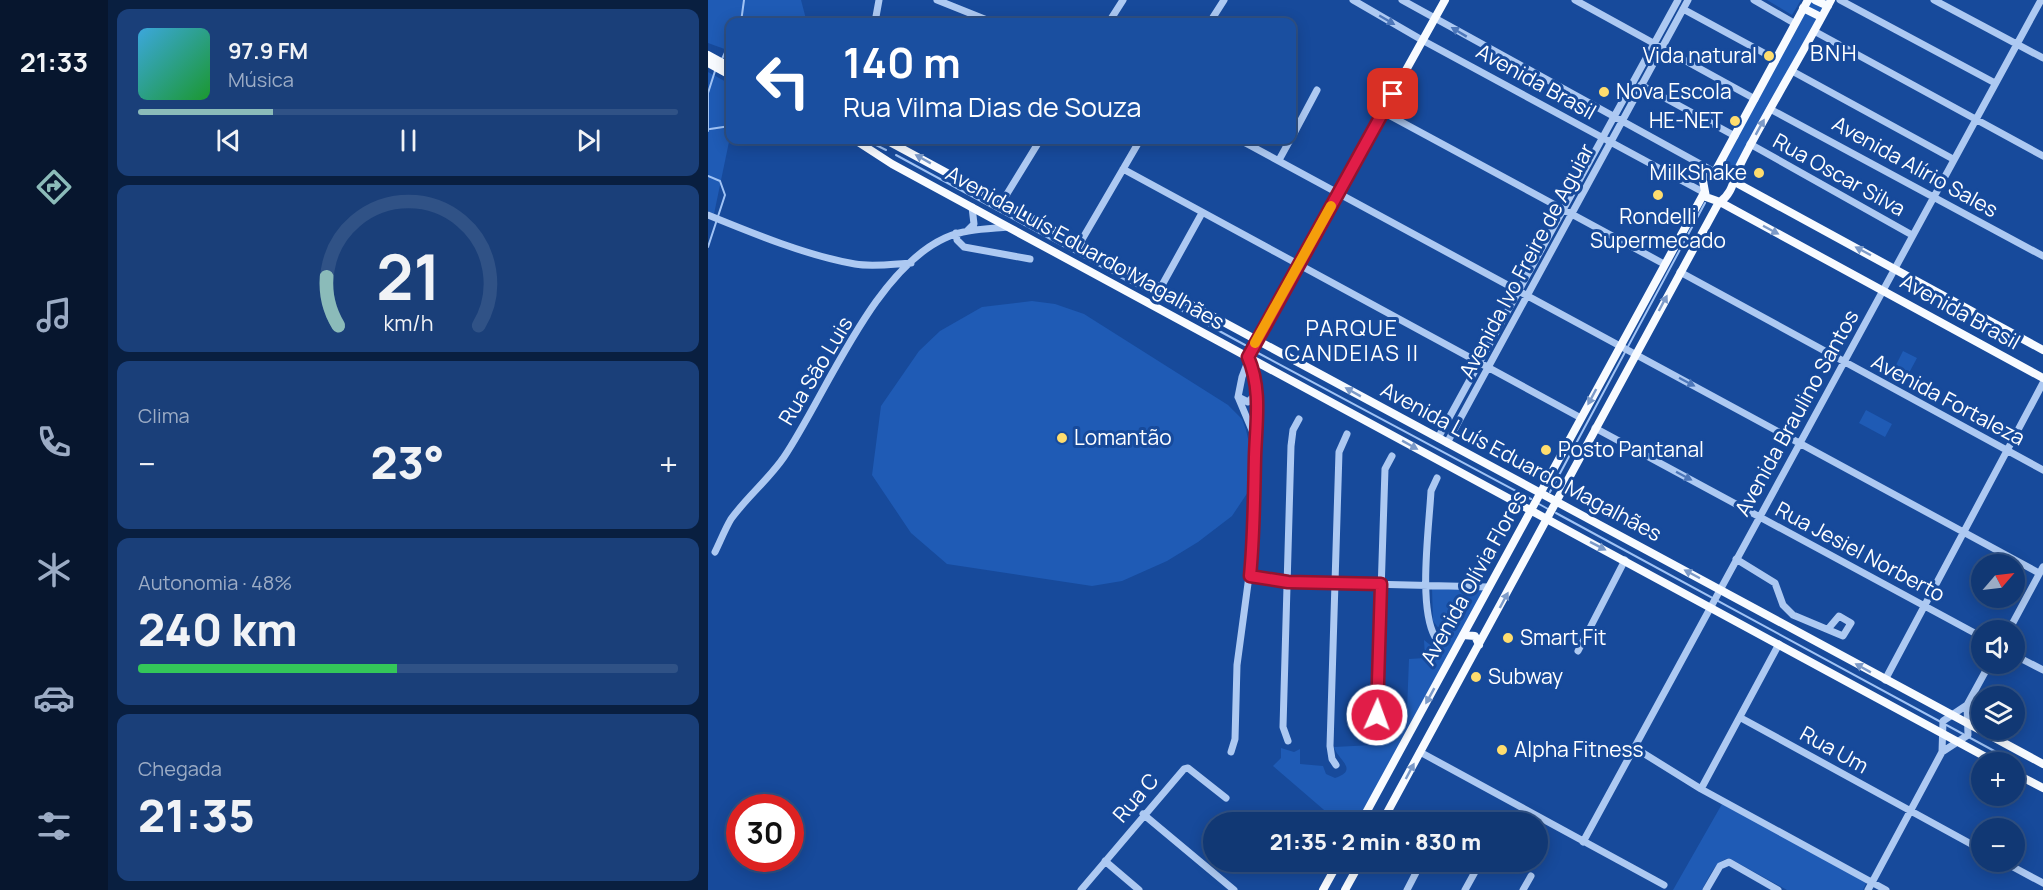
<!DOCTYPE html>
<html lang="pt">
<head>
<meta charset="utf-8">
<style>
  body { margin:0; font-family:Manrope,sans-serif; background:#1a3f79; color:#f1f3f6; height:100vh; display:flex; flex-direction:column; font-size:22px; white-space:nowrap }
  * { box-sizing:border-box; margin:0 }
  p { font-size:20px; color:#9cacc5 }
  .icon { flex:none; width:33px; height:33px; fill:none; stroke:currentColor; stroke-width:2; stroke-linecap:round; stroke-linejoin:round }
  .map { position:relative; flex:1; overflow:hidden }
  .sheet { display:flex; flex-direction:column; gap:9px; padding:9px; background:#091f40; width:600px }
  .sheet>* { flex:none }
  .banner { position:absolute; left:18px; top:18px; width:570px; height:126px; border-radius:12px; box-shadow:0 3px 15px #0003,0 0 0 2px #305286; background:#1a4fa0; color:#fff; overflow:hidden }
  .needle { width:39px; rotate:62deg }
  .buttons { position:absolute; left:1263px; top:554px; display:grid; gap:12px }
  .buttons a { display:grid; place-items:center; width:54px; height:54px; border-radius:50%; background:#113874; box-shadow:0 3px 15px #0003,0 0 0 2px #305286; font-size:30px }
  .speed { position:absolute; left:18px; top:794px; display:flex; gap:12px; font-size:30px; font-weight:700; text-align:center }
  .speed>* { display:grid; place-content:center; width:78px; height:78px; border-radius:50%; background:#113874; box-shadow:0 3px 15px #0003,0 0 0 2px #305286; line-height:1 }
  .speed .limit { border:9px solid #d22; background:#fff; color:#111 }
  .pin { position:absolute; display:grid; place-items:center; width:51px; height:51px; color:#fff; margin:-26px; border-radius:12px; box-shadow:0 3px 9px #0006 }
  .me { position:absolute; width:66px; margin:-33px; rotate:2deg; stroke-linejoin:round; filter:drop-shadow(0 0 4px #0008) }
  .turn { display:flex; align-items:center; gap:21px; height:126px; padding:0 18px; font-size:27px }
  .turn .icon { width:78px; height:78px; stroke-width:2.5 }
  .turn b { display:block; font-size:42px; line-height:51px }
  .big { font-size:45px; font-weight:800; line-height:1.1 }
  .sheet .card { flex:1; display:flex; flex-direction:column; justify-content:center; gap:9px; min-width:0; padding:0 21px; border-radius:12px; background:#1a3f79 }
  .sheet .dial { align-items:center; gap:0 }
  .dial svg { height:156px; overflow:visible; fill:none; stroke:#305286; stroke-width:7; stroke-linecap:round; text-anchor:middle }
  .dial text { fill:#f1f3f6; stroke:none }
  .song { display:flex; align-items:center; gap:18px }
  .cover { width:72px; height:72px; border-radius:9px; background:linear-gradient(135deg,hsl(200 70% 55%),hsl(130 70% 35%)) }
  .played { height:6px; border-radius:3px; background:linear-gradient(90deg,#8bbbb9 25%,#305286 25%) }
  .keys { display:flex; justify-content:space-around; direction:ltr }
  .heat { display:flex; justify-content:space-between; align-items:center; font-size:33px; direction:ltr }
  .charge { height:9px; border-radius:4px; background:linear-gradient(90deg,#34c759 48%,#305286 0) }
  .trip { position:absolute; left:495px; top:812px; width:345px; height:60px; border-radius:30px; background:#113874; box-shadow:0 3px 15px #0003,0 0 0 2px #305286; font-weight:800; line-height:60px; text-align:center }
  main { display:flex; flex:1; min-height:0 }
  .menu { display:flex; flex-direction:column; width:108px; justify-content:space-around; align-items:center; background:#07162e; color:#9cacc5 }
  .menu .icon { width:42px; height:42px }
  .menu .on { color:#8bbbb9 }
  .menu b { font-size:27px; color:#f1f3f6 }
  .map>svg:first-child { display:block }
</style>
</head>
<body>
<main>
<nav class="menu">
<b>21:33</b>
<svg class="icon on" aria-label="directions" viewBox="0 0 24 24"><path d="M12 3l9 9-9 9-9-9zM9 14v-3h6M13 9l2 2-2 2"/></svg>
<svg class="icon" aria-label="music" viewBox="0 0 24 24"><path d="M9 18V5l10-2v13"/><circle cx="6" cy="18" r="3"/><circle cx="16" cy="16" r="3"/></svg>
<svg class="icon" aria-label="phone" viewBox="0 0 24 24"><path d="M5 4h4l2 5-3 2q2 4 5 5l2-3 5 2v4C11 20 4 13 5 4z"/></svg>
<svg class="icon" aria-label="climate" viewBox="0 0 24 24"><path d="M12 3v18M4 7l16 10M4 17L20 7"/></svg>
<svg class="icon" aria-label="car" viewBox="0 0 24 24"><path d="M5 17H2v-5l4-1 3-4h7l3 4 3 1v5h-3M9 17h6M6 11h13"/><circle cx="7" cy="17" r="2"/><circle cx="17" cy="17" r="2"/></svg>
<svg class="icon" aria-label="filters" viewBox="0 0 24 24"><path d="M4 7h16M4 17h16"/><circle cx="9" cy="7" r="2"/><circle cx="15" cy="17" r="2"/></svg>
</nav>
<section class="sheet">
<div class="card">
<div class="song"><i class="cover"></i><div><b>97.9 FM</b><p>Música</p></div></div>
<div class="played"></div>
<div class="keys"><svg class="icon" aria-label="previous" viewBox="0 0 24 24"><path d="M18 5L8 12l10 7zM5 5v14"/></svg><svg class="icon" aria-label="pause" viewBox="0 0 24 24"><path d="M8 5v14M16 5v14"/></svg><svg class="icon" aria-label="next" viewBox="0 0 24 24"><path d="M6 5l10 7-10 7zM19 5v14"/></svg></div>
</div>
<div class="card dial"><svg viewBox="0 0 100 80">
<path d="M14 69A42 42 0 1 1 86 69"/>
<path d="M14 69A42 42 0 0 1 8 44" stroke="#8bbbb9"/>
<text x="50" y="56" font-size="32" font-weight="700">21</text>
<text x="50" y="72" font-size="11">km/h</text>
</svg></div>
<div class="card"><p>Clima</p>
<div class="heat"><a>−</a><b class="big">23°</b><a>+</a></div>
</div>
<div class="card"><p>Autonomia · 48%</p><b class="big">240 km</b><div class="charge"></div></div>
<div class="card"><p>Chegada</p><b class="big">21:35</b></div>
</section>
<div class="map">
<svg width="1335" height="890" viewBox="0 0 1335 890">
  <rect width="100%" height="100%" fill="#174a9b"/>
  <path fill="#1f5bb5" d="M0,0h93l5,19 -3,3h-73v29l-22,-8z
    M1059,0h34l-9,15z
    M1100,0h21l-97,179 -7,-8 -10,-1z
    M0,72l22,12v53l-16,77 -6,-3z
    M324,301l23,3 29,10 144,91 14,14 4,11 4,17 -2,45 -16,24 -34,26 -31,19 -45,20 -30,5 -145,-22 -36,-31 -39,-58 9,-69 38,-55 21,-20 42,-24z
    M1195,351l14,7 -15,28 -13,-7z
    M1158,410l26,14 -7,13 -26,-14z
    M724,588h48l3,3 -126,231h-19l-65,-56 8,-8v-10l13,4 6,-3v15l23,2 3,8 9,4c25,-8 2,-19 -1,-31l39,-2v-10l8,3 7,-1 5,-11 -5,-13 19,-2 2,-52 16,-1 -1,-18 10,8 10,-7v-6l-11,-14z
    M1014,804l145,77 -4,9h-76l-58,-32c-14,3 -20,19 -27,32h-29z"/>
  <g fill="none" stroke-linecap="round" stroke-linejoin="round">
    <path stroke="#a0c3f5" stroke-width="2" d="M33,22l3,-22
      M13,61l9,-19
      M2,129l20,-3
      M0,131v-38l7,-22
      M164,143l14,7
      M188,155l349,190
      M0,176l12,5 5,14 -17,52
      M550,353l273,146
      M842,492l155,-289
      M831,504l9,5
      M848,513l442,240"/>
    <path stroke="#adc9f2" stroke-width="7" d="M229,0l55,22
      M645,0l69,40 281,152
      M694,0l311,171
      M867,0l180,99
      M1046,0l40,23
      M1132,0l155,83
      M1226,0l109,58
      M975,9l92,50
      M167,22l4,-22
      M401,22l14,-22
      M502,22l14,-22
      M1106,31l229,125
      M1084,71l161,88
      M933,85l94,51
      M1062,109l273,147
      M675,112l281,152
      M584,137l25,-47
      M532,140l799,433
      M1042,144l162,91
      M571,160l11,-20
      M415,169l458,249
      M294,202l38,-62
      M0,215c44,18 100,41 147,49 18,3 38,0 56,-1
      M259,231l7,-7 -2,-17
      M248,233l1,7 7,7 66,12
      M372,243l60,-103
      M972,272l363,198
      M453,287l41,-74
      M530,397l10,5 9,-9
      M887,428l387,209
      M546,435l-16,-38 4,-20 15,-39
      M730,438l240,-438
      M739,443l241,-443
      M7,552c5,-10 10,-23 16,-33 16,-22 38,-40 53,-62 43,-64 89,-186 161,-219 19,-9 42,-9 63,-11
      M1028,559l39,24 8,22 10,10 50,21 8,-13 -12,-7 -11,13
      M542,576l38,6 201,5
      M1301,630l34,-63
      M727,637c-17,-30 -6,-109 -4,-146l6,-13
      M870,651l47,-91
      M1306,655l29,15
      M1177,680l158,-297
      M1033,718l241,132
      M674,727l-5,-12 8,-246 7,-13
      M580,741l-5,-14 8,-281 2,-16 6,-11
      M927,748l66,41 185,101
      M523,752l4,-13 2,-74 17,-126 4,-122 -2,-32 -8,-28
      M712,752l244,133
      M1234,752l26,-17 -1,-30
      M628,765l-4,-6 -2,-13 9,-294 8,-18
      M993,789l78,-145
      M435,814l91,76
      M875,842l458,-842
      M397,861l34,29
      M1294,861l41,22
      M373,890l103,-121 4,-1 38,30
      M699,890l15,-29
      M757,890l16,-29
      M815,890l8,-14
      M998,890l14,-24 9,-4 49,28
      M1160,890l74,-138 1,-31 24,-16 23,-42"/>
    <path stroke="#f8fbff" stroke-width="8" d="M1100,0l-92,170 -13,11 3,16 14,5 323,176
      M1107,0l13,6
      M1095,8l18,9
      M0,55l22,12
      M0,63l22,12
      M147,140l37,24 116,63 987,535
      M178,140l1157,624
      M1025,181l310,169
      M1012,202c14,-10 13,-24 21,-39 28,-55 61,-108 90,-163
      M549,338l188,-338
      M755,635l12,1 4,9
      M1306,773l29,15
      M653,822l343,-629
      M674,822l337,-620
      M615,890l16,-29
      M637,890l16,-29"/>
  </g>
  <defs><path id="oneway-solid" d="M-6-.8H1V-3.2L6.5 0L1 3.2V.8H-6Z" transform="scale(1.5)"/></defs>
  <g fill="#4c76b9">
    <use href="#oneway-solid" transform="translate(679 20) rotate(30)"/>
    <use href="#oneway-solid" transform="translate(751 32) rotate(-149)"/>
    <use href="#oneway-solid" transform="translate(979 382) rotate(28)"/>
    <use href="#oneway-solid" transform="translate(976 476) rotate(28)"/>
  </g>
  <g fill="#7c9ac8">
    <use href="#oneway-solid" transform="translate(1052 127) rotate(-61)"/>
    <use href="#oneway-solid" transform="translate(215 159) rotate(-151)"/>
    <use href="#oneway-solid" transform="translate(1063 230) rotate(28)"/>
    <use href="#oneway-solid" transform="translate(1155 251) rotate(-152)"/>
    <use href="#oneway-solid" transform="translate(955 303) rotate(-62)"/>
    <use href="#oneway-solid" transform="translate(645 392) rotate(-151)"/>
    <use href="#oneway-solid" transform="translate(884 397) rotate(118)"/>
    <use href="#oneway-solid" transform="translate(702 445) rotate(29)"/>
    <use href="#oneway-solid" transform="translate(890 546) rotate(27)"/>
    <use href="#oneway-solid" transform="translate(984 574) rotate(-152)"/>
    <use href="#oneway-solid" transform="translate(796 600) rotate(-62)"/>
    <use href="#oneway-solid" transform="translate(1155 668) rotate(-151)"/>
    <use href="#oneway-solid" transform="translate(722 696) rotate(119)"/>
    <use href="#oneway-solid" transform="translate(702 771) rotate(-62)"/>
  </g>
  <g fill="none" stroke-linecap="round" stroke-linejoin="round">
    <defs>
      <path id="route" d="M669,715l4,-131 -93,-2 -38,-6c4,-40 4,-79 5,-119 1,-34 7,-68 -7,-100l145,-263"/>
    </defs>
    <use href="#route" stroke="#92132f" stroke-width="15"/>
    <use href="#route" stroke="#e11d48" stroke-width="10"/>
    <path stroke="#f59e0b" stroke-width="10" d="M547,343l76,-137"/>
  </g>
  <g fill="#ffdd6e" stroke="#174a9b" stroke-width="2">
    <circle cx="1061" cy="56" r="6"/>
    <circle cx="896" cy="92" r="6"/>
    <circle cx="1027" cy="121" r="6"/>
    <circle cx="1051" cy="173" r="6"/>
    <circle cx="950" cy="195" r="6"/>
    <circle cx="354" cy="438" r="6"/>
    <circle cx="838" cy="450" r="6"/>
    <circle cx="800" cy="638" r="6"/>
    <circle cx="768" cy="677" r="6"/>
    <circle cx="794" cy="750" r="6"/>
  </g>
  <g text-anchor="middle" stroke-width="6" stroke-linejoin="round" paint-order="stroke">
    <g font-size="21" fill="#fff" stroke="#174a9b" text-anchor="start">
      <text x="1049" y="63" text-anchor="end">Vida natural</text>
      <text x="908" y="99">Nova Escola</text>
      <text x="1015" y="128" text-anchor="end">HE-NET</text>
      <text x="1039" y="180" text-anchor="end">MilkShake</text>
      <text x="950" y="224" text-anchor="middle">Rondelli<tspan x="950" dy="24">Supermecado</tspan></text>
      <text x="366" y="445">Lomantão</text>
      <text x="850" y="457">Posto Pantanal</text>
      <text x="812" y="645">Smart Fit</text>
      <text x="780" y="684">Subway</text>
      <text x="806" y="757">Alpha Fitness</text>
    </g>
    <g font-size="21" fill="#fff" stroke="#174a9b">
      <text transform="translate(828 82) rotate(29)" y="7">Avenida Brasil</text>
      <text transform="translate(1207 167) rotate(29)" y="7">Avenida Alírio Sales</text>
      <text transform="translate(1131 175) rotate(29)" y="7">Rua Oscar Silva</text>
      <text transform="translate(377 248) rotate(29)" y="7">Avenida Luís Eduardo Magalhães</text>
      <text transform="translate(819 261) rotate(-62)" y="7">Avenida Ivo Freire de Aguiar</text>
      <text transform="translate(1252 312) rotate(29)" y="7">Avenida Brasil</text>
      <text transform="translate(108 371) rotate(-59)" y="7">Rua São Luis</text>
      <text transform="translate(1240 400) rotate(28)" y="7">Avenida Fortaleza</text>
      <text transform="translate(1089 413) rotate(-61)" y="7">Avenida Braulino Santos</text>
      <text transform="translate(813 462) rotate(28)" y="7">Avenida Luís Eduardo Magalhães</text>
      <text transform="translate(1152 552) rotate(28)" y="7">Rua Jesiel Norberto</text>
      <text transform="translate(766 578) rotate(-61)" y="7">Avenida Olívia Flores</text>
      <text transform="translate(1126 750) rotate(29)" y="7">Rua Um</text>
      <text transform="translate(428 798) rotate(-49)" y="7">Rua C</text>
    </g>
    <g font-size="22" letter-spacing="1.5" fill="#fff" stroke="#174a9b">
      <text x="1126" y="61">BNH</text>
      <text x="644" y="336">PARQUE<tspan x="644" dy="25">CANDEIAS II</tspan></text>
    </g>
  </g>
</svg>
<div class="buttons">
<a><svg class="needle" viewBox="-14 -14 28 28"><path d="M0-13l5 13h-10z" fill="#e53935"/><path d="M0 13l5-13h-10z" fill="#9cacc5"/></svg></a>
<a><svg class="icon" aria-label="sound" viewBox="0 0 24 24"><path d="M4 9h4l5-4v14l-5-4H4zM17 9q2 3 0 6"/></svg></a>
<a><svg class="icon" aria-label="layers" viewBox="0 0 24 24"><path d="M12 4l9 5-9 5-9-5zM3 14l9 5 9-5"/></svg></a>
<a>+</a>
<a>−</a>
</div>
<div class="speed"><div class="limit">30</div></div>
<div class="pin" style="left:685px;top:94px;background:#d93025"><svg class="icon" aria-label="arrive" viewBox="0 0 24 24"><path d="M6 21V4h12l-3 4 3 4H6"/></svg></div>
<svg class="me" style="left:669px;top:715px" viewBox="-20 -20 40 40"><circle r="17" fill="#e11d48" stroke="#fff" stroke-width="3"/><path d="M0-11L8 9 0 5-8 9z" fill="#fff"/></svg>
<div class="trip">21:35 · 2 min · 830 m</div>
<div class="banner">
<div class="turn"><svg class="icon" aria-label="left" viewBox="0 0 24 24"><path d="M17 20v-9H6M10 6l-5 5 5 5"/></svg><div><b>140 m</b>Rua Vilma Dias de Souza</div></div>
</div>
</div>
</main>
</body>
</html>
